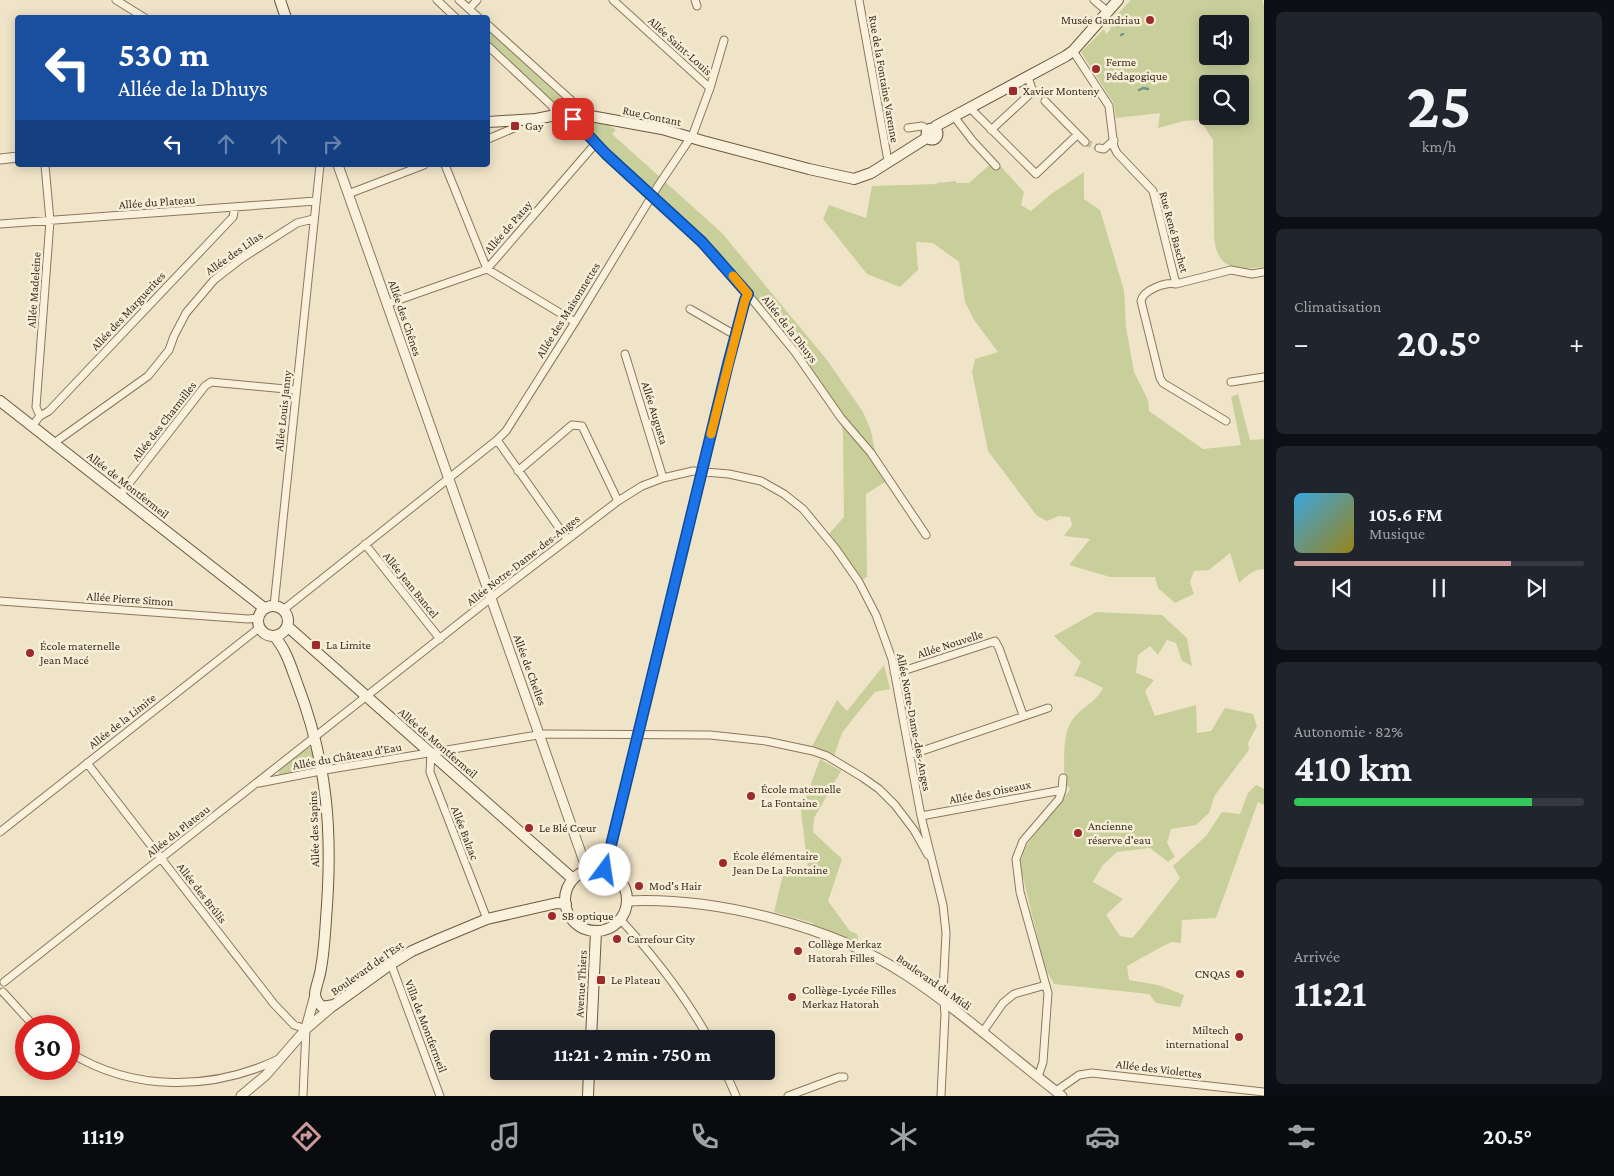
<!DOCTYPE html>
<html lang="fr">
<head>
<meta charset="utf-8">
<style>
  body { margin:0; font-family:"Crimson Pro",serif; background:#20242c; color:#f1f3f6; height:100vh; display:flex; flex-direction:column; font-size:19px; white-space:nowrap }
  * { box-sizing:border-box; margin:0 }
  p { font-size:16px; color:#9ea1a6 }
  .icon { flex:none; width:28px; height:28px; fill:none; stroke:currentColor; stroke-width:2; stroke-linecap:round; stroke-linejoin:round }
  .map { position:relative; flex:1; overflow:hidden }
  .drawer { display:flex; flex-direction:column; gap:12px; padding:12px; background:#0d0f14; width:350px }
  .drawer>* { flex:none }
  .banner { position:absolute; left:15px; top:15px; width:475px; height:152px; border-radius:5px; box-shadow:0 2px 12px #0003; background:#1a4fa0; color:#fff; overflow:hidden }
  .fabs { position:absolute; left:1199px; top:15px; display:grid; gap:10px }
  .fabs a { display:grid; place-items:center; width:50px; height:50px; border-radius:5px; background:#171b24; box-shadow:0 2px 12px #0003; font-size:25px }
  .speed { position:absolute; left:15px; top:1015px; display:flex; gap:10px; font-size:25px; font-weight:700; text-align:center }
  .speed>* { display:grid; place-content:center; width:65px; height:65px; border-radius:50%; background:#171b24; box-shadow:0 2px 12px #0003; line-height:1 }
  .speed .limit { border:8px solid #d22; background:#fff; color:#111 }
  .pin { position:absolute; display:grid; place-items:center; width:42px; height:42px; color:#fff; margin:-21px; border-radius:10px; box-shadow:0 2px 8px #0006 }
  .me { position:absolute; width:55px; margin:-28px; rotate:14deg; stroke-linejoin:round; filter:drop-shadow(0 0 4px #0008) }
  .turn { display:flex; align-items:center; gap:18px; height:105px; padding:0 20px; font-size:22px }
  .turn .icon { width:65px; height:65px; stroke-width:2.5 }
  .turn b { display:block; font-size:35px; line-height:42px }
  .lanes { display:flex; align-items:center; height:48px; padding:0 20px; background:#0003; justify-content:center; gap:25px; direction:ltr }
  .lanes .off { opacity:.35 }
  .big { font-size:38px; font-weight:700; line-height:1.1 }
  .drawer .tile { flex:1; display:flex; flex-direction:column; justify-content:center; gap:8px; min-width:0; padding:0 18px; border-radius:8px; background:#20242c }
  .drawer .dial { align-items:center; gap:0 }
  .dial b { font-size:65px; line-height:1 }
  .song { display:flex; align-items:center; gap:15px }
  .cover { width:60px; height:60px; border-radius:8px; background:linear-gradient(135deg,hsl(200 70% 55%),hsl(50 70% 35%)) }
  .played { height:5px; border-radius:2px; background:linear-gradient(90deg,#cc999b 75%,#363941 75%) }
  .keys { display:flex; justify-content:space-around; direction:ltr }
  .heat { display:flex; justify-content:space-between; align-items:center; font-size:28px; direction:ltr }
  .charge { height:8px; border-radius:4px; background:linear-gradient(90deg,#34c759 82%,#363941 0) }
  .trip { position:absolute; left:490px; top:1030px; width:285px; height:50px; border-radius:5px; background:#171b24; box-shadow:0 2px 12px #0003; font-weight:700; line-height:50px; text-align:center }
  .tab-bar { display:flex; height:80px; justify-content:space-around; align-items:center; background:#090b0e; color:#9ea1a6 }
  .tab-bar .icon { width:35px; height:35px }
  .tab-bar .selected { color:#cc999b }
  .tab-bar b { font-size:22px; color:#f1f3f6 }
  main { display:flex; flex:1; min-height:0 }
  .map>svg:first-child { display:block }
</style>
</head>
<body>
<main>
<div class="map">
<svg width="1264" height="1096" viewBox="0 0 1264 1096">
  <rect width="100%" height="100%" fill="#f0e4c8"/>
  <path fill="#c9cf9b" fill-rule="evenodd" d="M1131,0h131l2,6v261c-29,4 -48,2 -50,-32l-1,-95 -13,-20 -16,1 -26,7 2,-15 -44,5 -2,-14 -33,-52 23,-23 2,5 5,-5 -3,-5zM1208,24h32v32h-32zM1208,84h32v32h-32z
    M488,31l76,69 2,8 -14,-2 -64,-60z
    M599,118l17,12 -4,4 110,99 105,127 36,52 8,19 4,20 12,30 -21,13 1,83 -8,5 -33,-45 18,-20 -1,-83 -2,-16 -33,-48 -93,-116 -131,-122z
    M995,160l29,32 -3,13 10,6 20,-17 33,-22v27l16,11 24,80 2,37 8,45 14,28 1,11 54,38 38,-4 -10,-48 7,-3 12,46 14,-1v130c-11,0 -17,7 -25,14l-9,-30 -21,17 -15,1 -4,11 4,12 -19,9 -17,-15 -3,-11h-45l-41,-12 21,-26 -26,-3 8,-11 -2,-8 -11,-1 -12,5 -10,-5 -49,-65 -16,-79 3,-13 23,-7 -24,-32 -9,-18 -6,-40 -26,-19 -17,-1 2,28 -18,17 -33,-13 -44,-55 6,-14 37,13 6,-32 65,-2v-1l19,-2v2h13z
    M1096,612l66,3 25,23 5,28 -10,-5 -6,-18 -9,-3 -9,15 -8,-9 -12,9 -2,18 18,7 -9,11 10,25 41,-11 1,28 14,-2 14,-23 28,6 4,12 -9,17 1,7 -34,45 -6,18 -13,12 -25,4 -4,14 8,14 -7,5 -18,-14 -33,4 -15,14 -9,16 30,17 -17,16 14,21 12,2 8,-9 40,-51 -7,-12 33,-30 16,-24 18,2 8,-21 8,-8 8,4v16l-6,-3 -42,116 -34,2 -1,23 -9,-1 -7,3 -38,21 2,14 29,5 26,10 -4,12 -24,-4 -7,-9 -95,-10 -9,-16 -24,-99v-9l5,-14 43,-55 1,-3 -6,-4c1,-18 -3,-51 9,-65 10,-13 21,-15 30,-31l-22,-11 -7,-1 7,-14 -27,-26z
    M884,665l6,24 -15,3 -19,23 -14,18 -9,26 -23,-9 27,-50 10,11z
    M308,747l4,1 4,19 -2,2 -34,6 -1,-1v-4z
    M820,759l21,12 -27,47 -1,14 29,27 -14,42 22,30 7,3 3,16 -51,-21 4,-6 -39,-11 9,-37 26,2 -8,-66z"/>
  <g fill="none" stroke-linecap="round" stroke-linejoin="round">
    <path stroke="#6f938a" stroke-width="2.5" d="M1115,24l3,2
      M1121,35l2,-1
      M1126,79l7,-4
      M1139,90l4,-2 5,1"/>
    <path stroke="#ccc0a6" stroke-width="7" stroke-dasharray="7 3.5" stroke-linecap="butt" d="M1085,142l14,6"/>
    <defs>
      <path id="minor" d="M116,0l29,18
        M437,0l19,18
        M459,0l20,18
        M613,0l97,88
        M695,0l2,6
        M859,0l29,161
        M1094,0l14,12
        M469,9l8,-9
        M488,25l84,76 2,14
        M488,46l64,60 4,9
        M1073,51l36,55 5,41 3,6 36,38 23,93
        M1045,101l40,41
        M970,108l66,66 41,-39
        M573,115l2,8 31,31 109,100 80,98 46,66 30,35 55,82
        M956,119l16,21 24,26
        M908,128l14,-2 6,4
        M991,130l40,-37 1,-4 -4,-12
        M488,139l26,-11
        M1099,148l5,1 10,-9
        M445,165l42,104 88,53
        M348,194l76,-29
        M0,224l316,-23
        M387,304l100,-35 109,-126
        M690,309l45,26
        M625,354l38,124
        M1231,382l33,-5
        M40,416l-4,-9 14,-186 -5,-56
        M1226,421l-63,-38 -3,-5 -19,-77c2,-11 24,-19 35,-17l55,-14 21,4 12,-2
        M32,426l8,-10 9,-5 184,-194 2,-10
        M497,440l70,99
        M54,443l94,-67 21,-26 5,-14 12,-23 28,-33 27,-21 56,-36 16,-4
        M518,471l54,-46 10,1 36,75
        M120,495l85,-109 6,-4 85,8
        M365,544l75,95
        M0,601l248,18 10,-1
        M274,606l46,-441
        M283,610l214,-170 9,-9 69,-109 83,-136 35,-52 17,-46 14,-48
        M894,672l15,-3 86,-28 4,7 24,67
        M431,753l-1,19 57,147
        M910,755l138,-47
        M87,763l187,241 20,21 12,4 -3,67
        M259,783l72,-14 213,-35 166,1 56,6 47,10 14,5 35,21 17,12 16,16 19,25 14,25
        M921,816l141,-26
        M0,832l259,-204
        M605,870l130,-535 10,-35 3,-6
        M620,919c34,37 64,75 89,120
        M391,964l49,132
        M4,982l492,-388 122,-93 24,-15 21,-8 30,-7 36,3 32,7 23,13 19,15 33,40 23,33 17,33 16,44 29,157 22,89 3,28 -3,59 2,22 -4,82
        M3,992l31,34
        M982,1033l21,-30 11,-9 32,-9
        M69,1052c64,40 143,39 210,7
        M725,1071l11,25
        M1038,1077l5,-15 5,-69 -28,-101 -4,-33 7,-18 36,-42 3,-9 1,-12
        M1056,1091l23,-16 13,-2 172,19
        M788,1096l51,-19h5"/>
      <path id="tertiary" d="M0,159l18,-2
        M338,165l249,705
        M627,901c88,-4 205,25 279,74 55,36 104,81 156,121
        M306,1028l9,-33
        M241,1096l25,-21 40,-46 28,-24"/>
      <path id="secondary" d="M280,0l6,18
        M488,122l48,-3 20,-4h29l77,14 41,12 106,28 45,10 17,-6 57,-36
        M926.5 134a5.5 5.5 0 1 1 11 0a5.5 5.5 0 1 1-11 0Z
        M934,129l2,-3 130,-70 7,-5 45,-51
        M0,401l264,207
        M258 621a15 15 0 1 1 30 0a15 15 0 1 1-30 0Z
        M287,626l286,253
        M274,636c12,13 17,31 23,47 31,81 36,150 29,236 -1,16 -2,33 -5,49 -1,9 -5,17 -6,26 0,5 3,9 7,13l12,-2 57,-41 21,-13 27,-12 48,-20 70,-16 9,1
        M565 900a31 31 0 1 1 62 0a31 31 0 1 1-62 0Z
        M591,1039l5,-108
        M588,1096l1,-25"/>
    </defs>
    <use href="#minor" stroke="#8d765c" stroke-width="9"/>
    <use href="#tertiary" stroke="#8d765c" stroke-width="11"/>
    <use href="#secondary" stroke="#6f573f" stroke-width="12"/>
    <use href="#minor" stroke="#faf1dc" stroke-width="7"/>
    <use href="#tertiary" stroke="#faf1dc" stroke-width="9"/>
    <use href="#secondary" stroke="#faf1dc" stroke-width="10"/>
  </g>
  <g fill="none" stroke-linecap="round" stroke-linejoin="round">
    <defs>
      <path id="route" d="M573,119l33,35 96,88 46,52 -3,6 -17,64 -123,506"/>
    </defs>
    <use href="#route" stroke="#114b97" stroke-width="12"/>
    <use href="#route" stroke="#1a73e8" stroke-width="9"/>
    <path stroke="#f59e0b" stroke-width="9" d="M711,434l25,-99 9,-35 3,-6 -15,-18"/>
  </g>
  <g fill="#9e2a2b" stroke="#f7eed8" stroke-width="2">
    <circle cx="1150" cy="20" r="5"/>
    <circle cx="1096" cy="69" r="5"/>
    <rect x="1008" y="86" width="10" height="10" rx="2.5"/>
    <rect x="510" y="121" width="10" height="10" rx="2.5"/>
    <rect x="311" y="640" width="10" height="10" rx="2.5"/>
    <circle cx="30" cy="653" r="5"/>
    <circle cx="751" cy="796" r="5"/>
    <circle cx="529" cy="828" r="5"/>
    <circle cx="1078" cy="833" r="5"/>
    <circle cx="723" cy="863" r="5"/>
    <circle cx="639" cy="886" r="5"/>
    <circle cx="552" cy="916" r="5"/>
    <circle cx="617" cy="939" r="5"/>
    <circle cx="798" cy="951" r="5"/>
    <circle cx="1240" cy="974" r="5"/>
    <rect x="596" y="975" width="10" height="10" rx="2.5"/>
    <circle cx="792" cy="997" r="5"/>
    <circle cx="1239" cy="1037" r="5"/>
  </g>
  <g text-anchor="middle" stroke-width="5" stroke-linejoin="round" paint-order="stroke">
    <g font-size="12" fill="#3d2e20" stroke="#f7eed8" text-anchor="start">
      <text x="1140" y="24" text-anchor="end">Musée Gandriau</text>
      <text x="1106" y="66">Ferme<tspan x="1106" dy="14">Pédagogique</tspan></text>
      <text x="1023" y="95">Xavier Monteny</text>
      <text x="525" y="130">Gay</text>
      <text x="326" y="649">La Limite</text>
      <text x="40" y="650">École maternelle<tspan x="40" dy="14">Jean Macé</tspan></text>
      <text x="761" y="793">École maternelle<tspan x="761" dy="14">La Fontaine</tspan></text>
      <text x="1088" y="830">Ancienne<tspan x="1088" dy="14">réserve d'eau</tspan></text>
      <text x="539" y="832">Le Blé Cœur</text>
      <text x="733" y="860">École élémentaire<tspan x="733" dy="14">Jean De La Fontaine</tspan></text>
      <text x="649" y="890">Mod's Hair</text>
      <text x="562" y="920">SB optique</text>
      <text x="627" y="943">Carrefour City</text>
      <text x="808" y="948">Collège Merkaz<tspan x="808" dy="14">Hatorah Filles</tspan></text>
      <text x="1230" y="978" text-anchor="end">CNQAS</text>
      <text x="611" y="984">Le Plateau</text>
      <text x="802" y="994">Collège-Lycée Filles<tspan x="802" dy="14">Merkaz Hatorah</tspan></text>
      <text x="1229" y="1034" text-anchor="end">Miltech<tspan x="1229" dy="14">international</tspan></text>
    </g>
    <g font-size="12" fill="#3d2e20" stroke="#f7eed8">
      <text transform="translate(680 46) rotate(42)" y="4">Allée Saint-Louis</text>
      <text transform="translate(884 79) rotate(80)" y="4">Rue de la Fontaine Varenne</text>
      <text transform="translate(652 116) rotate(12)" y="4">Rue Contant</text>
      <text transform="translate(157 202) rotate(-4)" y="4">Allée du Plateau</text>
      <text transform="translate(508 227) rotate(-49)" y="4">Allée de Patay</text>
      <text transform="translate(1174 232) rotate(75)" y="4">Rue René Baschet</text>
      <text transform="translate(234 253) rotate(-35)" y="4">Allée des Lilas</text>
      <text transform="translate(34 290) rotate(-86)" y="4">Allée Madeleine</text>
      <text transform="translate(568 310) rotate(-58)" y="4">Allée des Maisonnettes</text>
      <text transform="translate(128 311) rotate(-47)" y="4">Allée des Marguerites</text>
      <text transform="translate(405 318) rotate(71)" y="4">Allée des Chênes</text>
      <text transform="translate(790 329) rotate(52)" y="4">Allée de la Dhuys</text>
      <text transform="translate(283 411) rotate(-84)" y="4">Allée Louis Janny</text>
      <text transform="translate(655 413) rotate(73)" y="4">Allée Augusta</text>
      <text transform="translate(164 421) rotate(-52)" y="4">Allée des Charmilles</text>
      <text transform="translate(128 485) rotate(38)" y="4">Allée de Montfermeil</text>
      <text transform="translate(523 560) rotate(-38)" y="4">Allée Notre-Dame-des-Anges</text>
      <text transform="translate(411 585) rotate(51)" y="4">Allée Jean Bancel</text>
      <text transform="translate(130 599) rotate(4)" y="4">Allée Pierre Simon</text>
      <text transform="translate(950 644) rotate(-18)" y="4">Allée Nouvelle</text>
      <text transform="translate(530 670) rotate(70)" y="4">Allée de Chelles</text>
      <text transform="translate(122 721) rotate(-38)" y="4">Allée de la Limite</text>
      <text transform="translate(914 722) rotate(79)" y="4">Allée Notre-Dame-des-Anges</text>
      <text transform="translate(438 743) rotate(41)" y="4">Allée de Montfermeil</text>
      <text transform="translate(347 756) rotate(-10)" y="4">Allée du Château d'Eau</text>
      <text transform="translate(990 792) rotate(-11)" y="4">Allée des Oiseaux</text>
      <text transform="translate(314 829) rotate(-92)" y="4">Allée des Sapins</text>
      <text transform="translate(178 831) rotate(-38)" y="4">Allée du Plateau</text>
      <text transform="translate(465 833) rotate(69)" y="4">Allée Balzac</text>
      <text transform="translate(202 893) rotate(52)" y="4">Allée des Brûlis</text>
      <text transform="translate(367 968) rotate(-35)" y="4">Boulevard de l'Est</text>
      <text transform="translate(934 982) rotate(35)" y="4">Boulevard du Midi</text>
      <text transform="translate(581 984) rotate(-87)" y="4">Avenue Thiers</text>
      <text transform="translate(426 1026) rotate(69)" y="4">Villa de Montfermeil</text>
      <text transform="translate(1159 1069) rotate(7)" y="4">Allée des Violettes</text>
    </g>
  </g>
</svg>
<div class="fabs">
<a><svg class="icon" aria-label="sound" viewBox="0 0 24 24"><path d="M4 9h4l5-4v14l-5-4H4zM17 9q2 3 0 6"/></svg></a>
<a><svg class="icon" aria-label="search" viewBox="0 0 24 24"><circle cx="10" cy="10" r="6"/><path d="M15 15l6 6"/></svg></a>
</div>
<div class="speed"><div class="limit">30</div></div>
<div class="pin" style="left:573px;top:119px;background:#d93025"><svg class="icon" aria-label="arrive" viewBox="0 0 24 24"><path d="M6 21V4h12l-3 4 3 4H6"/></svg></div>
<svg class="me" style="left:605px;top:870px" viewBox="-20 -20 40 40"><circle r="19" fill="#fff"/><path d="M0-13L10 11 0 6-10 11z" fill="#1a73e8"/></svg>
<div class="trip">11:21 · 2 min · 750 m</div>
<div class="banner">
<div class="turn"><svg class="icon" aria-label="left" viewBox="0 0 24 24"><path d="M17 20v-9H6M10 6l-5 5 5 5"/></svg><div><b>530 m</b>Allée de la Dhuys</div></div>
<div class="lanes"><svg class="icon" aria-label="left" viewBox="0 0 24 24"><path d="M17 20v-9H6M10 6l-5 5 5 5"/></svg><svg class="icon off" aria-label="ahead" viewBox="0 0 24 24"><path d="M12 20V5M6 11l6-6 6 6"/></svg><svg class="icon off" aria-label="ahead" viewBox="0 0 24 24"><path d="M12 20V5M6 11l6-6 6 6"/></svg><svg class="icon off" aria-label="right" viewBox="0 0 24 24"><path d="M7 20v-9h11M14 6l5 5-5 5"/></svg></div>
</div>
</div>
<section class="drawer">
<div class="tile dial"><b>25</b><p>km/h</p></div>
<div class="tile"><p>Climatisation</p>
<div class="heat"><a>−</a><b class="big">20.5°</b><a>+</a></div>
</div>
<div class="tile">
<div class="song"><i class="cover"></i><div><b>105.6 FM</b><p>Musique</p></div></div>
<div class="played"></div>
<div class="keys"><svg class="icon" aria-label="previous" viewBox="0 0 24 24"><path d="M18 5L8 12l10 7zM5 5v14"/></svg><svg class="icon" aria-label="pause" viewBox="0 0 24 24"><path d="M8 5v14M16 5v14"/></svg><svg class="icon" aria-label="next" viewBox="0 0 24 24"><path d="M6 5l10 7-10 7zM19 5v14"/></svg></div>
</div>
<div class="tile"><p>Autonomie · 82%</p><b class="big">410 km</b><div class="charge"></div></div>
<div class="tile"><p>Arrivée</p><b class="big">11:21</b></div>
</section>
</main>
<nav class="tab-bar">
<b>11:19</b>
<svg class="icon selected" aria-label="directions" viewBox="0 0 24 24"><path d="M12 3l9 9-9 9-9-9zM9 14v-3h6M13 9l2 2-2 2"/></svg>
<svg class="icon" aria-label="music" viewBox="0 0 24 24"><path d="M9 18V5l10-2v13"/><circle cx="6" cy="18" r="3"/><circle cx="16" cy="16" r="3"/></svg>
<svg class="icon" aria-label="phone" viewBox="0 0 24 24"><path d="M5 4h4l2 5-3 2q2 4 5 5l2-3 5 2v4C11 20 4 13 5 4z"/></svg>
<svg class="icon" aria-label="climate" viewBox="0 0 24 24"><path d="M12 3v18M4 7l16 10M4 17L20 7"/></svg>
<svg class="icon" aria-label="car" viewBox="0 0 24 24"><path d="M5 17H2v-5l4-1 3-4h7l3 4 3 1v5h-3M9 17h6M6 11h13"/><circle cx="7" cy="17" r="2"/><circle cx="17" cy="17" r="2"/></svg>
<svg class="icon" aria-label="filters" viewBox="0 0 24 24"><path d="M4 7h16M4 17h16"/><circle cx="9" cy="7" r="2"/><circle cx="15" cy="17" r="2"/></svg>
<b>20.5°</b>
</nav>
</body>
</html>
